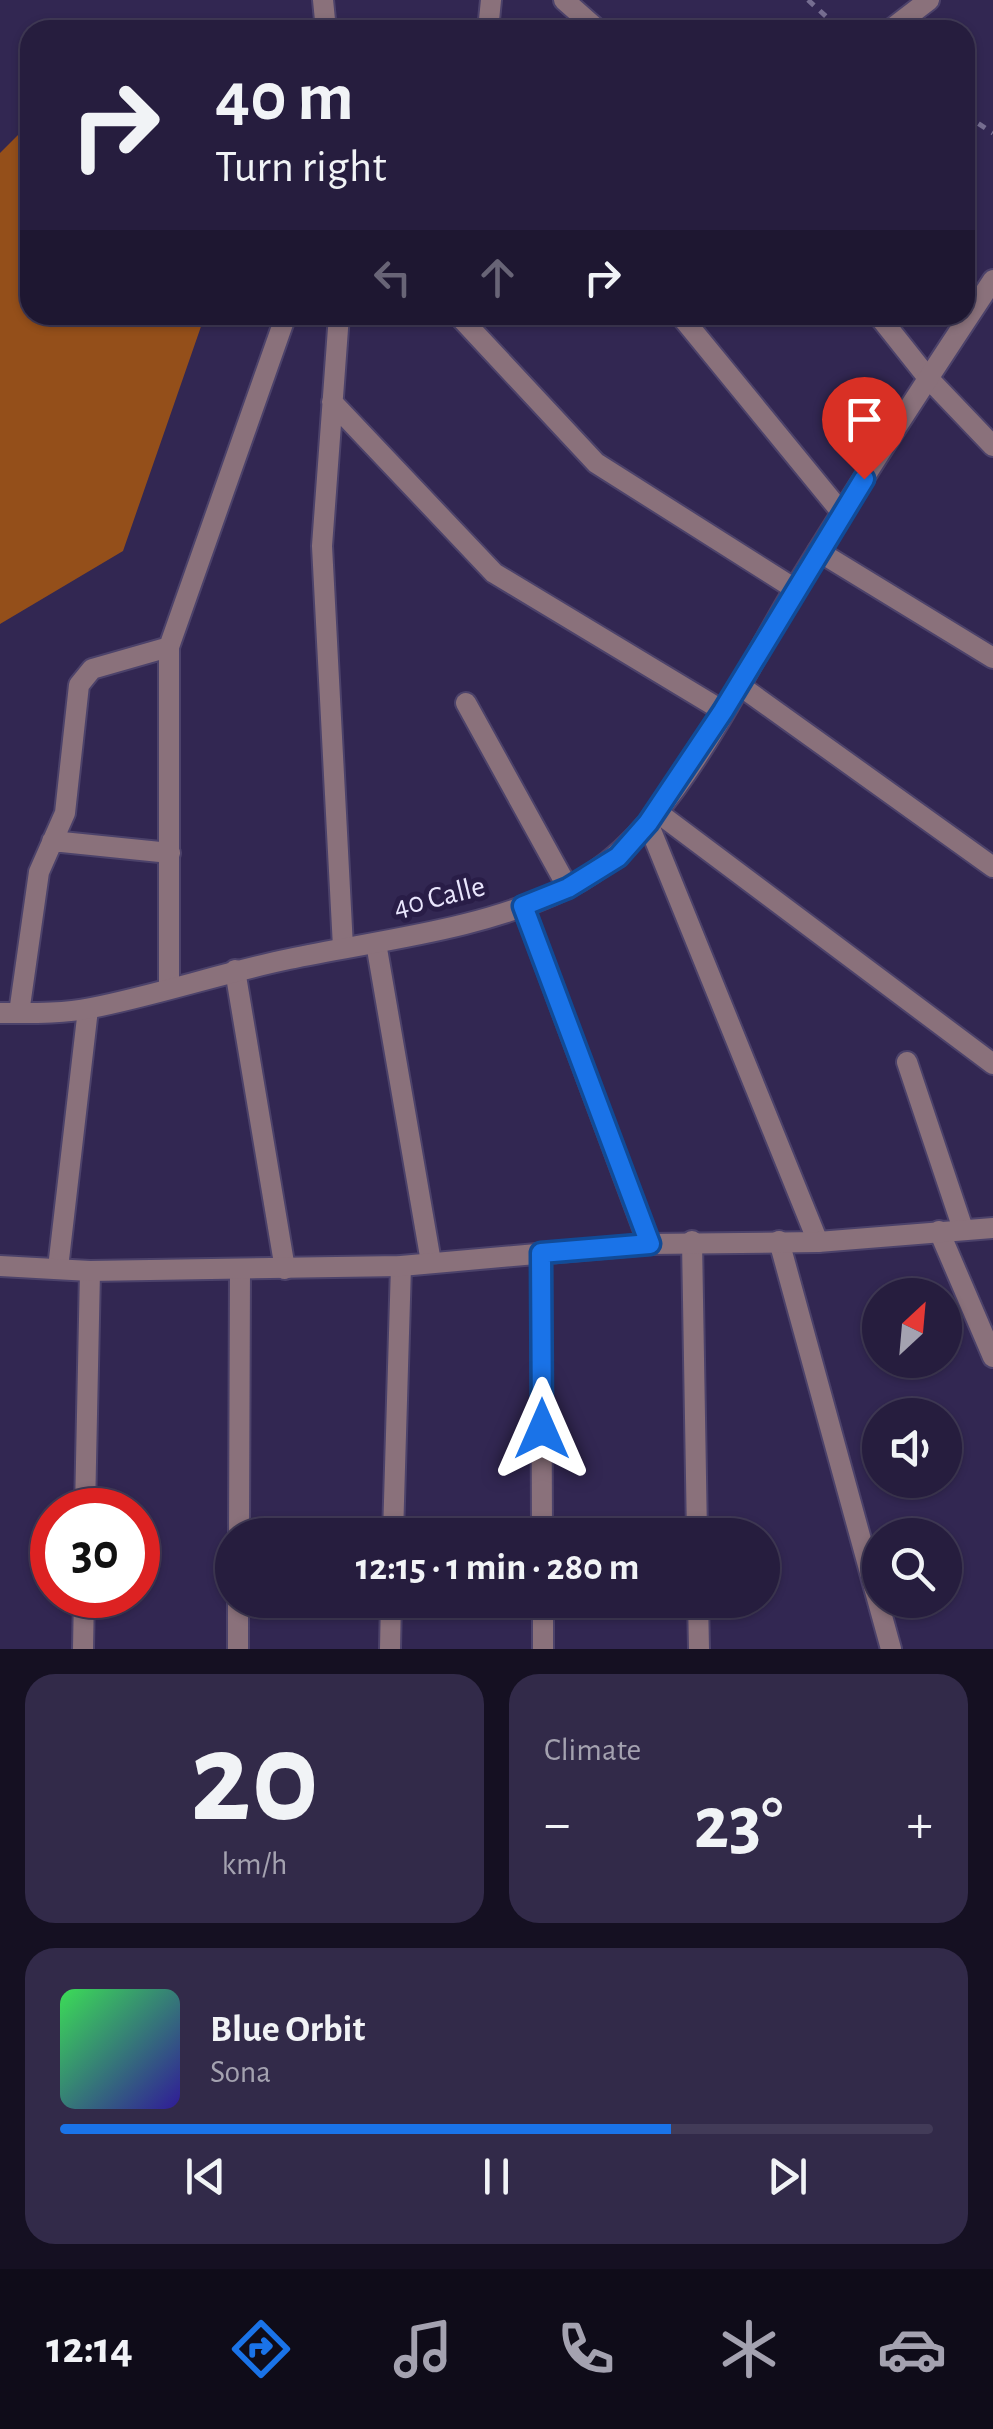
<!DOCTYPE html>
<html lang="en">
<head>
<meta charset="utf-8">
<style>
  body { margin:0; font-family:"Alegreya Sans",sans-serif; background:#322a49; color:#f1f3f6; height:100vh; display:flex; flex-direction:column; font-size:38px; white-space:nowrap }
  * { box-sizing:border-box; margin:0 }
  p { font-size:32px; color:#a4a2b0 }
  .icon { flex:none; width:55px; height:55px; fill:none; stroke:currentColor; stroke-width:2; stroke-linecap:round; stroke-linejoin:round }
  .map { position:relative; height:1649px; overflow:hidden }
  .drawer { display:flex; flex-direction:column; gap:25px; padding:25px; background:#151022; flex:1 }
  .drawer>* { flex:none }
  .guide { position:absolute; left:20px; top:20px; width:955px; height:305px; border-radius:30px; box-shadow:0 2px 8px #0004,0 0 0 2px #423b58; background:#261d3e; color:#f1f3f6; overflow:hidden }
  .needle { width:65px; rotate:26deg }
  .tools { position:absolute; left:862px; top:1278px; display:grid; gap:20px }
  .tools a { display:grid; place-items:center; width:100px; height:100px; border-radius:50%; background:#261d3e; box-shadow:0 2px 8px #0004,0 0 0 2px #423b58; font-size:50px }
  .speed { position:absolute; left:30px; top:1488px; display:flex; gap:20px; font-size:50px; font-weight:700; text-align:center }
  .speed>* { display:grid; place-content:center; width:130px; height:130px; border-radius:50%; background:#261d3e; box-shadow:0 2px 8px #0004,0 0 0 2px #423b58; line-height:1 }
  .speed .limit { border:15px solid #d22; background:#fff; color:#111 }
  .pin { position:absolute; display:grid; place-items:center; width:85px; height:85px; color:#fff; margin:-102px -42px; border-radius:50% 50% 50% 0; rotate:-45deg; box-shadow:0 0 10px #0007 }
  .pin .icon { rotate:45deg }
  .me { position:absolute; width:110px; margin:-55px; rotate:0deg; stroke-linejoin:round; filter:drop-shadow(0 0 8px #0008) }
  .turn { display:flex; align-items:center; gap:35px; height:210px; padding:0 30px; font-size:45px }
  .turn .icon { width:130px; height:130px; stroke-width:2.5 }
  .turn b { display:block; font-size:70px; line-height:85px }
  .lanes { display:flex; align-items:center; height:95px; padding:0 30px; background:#0003; justify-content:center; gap:50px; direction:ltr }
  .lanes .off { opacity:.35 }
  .big { font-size:75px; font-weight:600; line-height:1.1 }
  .drawer .tile { flex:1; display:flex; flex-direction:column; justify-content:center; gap:15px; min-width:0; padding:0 35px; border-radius:30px; background:#322a49 }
  .drawer .dial { align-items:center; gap:0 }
  .dial b { font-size:130px; line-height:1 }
  .song { display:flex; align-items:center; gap:30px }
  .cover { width:120px; height:120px; border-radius:15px; background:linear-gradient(135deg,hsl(130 70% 55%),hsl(250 70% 35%)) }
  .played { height:10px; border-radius:5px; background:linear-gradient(90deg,#1a73e8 70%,#423b58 70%) }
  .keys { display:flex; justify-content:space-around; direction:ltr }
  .heat { display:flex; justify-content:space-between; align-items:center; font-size:55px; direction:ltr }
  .drawer .tiles { flex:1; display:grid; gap:25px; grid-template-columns:1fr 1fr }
  .tile:last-child { grid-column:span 2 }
  .trip { position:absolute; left:215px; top:1518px; width:565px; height:100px; border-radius:50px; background:#261d3e; box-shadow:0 2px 8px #0004,0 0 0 2px #423b58; font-weight:600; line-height:100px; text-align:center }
  .tab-bar { display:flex; height:160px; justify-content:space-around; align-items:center; background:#0f0c19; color:#a4a2b0 }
  .tab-bar .icon { width:70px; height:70px }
  .tab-bar .current { color:#1a73e8 }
  .tab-bar b { font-size:45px; color:#f1f3f6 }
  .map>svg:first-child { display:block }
</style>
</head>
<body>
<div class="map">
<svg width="993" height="1649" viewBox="0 0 993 1649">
  <rect width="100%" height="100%" fill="#322752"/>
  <path fill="#944f1a" d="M30,123v192h175l-82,236 -123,73v-471z"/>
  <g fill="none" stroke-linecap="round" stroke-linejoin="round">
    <defs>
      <path id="minor" d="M323,0l3,30
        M488,30l3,-30
        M339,315l-17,231 21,401
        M458,315l138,148 199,126
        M680,315l162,198
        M878,315l50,63 65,68
        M332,402l162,171 229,138
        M818,551l175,107
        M739,685l254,182
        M466,703l102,185
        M657,812l336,252
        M648,823l170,419
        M52,841l118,12
        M523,906l126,338
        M376,943l55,319
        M235,970l50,299
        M169,987v-340l117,-332
        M19,1013l20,-141 26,-59 14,-128 13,-16 77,-22
        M907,1062l56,167
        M939,1231l54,126
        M692,1241l5,294
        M779,1241l112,408
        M541,1253l1,282
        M58,1268l30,-259
        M85,1510l5,-239
        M239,1535l1,-266
        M393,1535l8,-269
        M543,1600v49
        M698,1600l1,49
        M83,1649l1,-54
        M238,1649v-49
        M390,1649l1,-49"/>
      <path id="tertiary" d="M564,0l34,30
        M890,30l39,-30
        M0,1013c29,0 62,1 91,-5 66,-13 131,-35 198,-49 91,-19 193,-29 278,-71 104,-50 171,-206 230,-303 63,-103 129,-204 196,-305
        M0,1266l90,5 311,-5 248,-22 169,-2 175,-14"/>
    </defs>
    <use href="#minor" stroke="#4c426a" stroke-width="24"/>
    <use href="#tertiary" stroke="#4c426a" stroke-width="24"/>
    <path stroke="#766e91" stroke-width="5" stroke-dasharray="8 8" stroke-linecap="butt" d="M808,0l33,30
      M965,115l28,18"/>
    <use href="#minor" stroke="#8a717b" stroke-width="20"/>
    <use href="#tertiary" stroke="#8a717b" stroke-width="20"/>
  </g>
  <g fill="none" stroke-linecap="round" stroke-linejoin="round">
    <defs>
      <path id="route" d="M542,1429l-1,-176 109,-9 -127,-338 45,-18 50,-31 30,-34 75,-112 141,-232"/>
    </defs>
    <use href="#route" stroke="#114b97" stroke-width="25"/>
    <use href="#route" stroke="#1a73e8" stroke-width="18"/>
  </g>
  <g text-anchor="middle" stroke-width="10" stroke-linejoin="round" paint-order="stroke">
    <g font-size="30" fill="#eae6fd" stroke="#291d47">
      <text transform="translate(439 896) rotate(-14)" y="10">40 Calle</text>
    </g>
  </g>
</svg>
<div class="tools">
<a><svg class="needle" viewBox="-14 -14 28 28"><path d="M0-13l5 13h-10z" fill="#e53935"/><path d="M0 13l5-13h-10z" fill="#a4a2b0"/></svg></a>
<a><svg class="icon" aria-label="sound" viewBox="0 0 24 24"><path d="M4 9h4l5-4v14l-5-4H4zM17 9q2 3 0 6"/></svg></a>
<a><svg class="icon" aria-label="search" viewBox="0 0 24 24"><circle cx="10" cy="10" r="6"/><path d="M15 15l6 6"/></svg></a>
</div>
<div class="speed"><div class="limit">30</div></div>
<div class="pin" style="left:864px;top:479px;background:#d93025"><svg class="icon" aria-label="arrive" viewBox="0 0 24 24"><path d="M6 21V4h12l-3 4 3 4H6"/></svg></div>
<svg class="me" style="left:542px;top:1429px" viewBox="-20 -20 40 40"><path d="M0-17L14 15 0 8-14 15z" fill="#1a73e8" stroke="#fff" stroke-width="4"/></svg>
<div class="trip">12:15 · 1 min · 280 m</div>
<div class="guide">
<div class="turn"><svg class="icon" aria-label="right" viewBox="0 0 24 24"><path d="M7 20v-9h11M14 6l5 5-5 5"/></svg><div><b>40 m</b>Turn right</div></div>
<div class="lanes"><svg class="icon off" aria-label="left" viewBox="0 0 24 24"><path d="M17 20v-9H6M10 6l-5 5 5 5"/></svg><svg class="icon off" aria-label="ahead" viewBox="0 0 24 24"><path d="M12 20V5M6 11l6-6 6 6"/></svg><svg class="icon" aria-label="right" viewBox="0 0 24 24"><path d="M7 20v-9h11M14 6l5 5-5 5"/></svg></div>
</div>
</div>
<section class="drawer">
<div class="tiles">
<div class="tile dial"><b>20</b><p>km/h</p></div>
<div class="tile"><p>Climate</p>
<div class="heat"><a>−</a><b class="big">23°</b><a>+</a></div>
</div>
<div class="tile">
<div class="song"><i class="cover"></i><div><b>Blue Orbit</b><p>Sona</p></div></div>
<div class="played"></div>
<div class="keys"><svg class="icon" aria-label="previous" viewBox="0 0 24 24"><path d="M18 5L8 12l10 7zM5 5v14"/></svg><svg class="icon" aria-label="pause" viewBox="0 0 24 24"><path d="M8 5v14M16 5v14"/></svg><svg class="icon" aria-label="next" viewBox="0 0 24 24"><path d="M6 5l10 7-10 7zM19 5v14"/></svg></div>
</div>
</div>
</section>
<nav class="tab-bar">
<b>12:14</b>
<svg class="icon current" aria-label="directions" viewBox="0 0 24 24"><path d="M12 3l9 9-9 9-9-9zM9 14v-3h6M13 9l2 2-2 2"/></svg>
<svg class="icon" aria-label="music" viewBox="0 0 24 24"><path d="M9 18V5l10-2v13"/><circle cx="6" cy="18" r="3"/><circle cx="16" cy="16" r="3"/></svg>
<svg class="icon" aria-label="phone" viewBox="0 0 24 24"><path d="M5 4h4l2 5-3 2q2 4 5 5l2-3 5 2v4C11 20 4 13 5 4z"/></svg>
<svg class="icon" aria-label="climate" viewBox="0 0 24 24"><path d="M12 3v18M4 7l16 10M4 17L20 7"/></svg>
<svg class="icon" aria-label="car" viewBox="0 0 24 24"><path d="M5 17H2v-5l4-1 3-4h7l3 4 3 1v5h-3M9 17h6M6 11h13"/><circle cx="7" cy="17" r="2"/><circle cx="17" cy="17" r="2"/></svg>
</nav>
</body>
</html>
